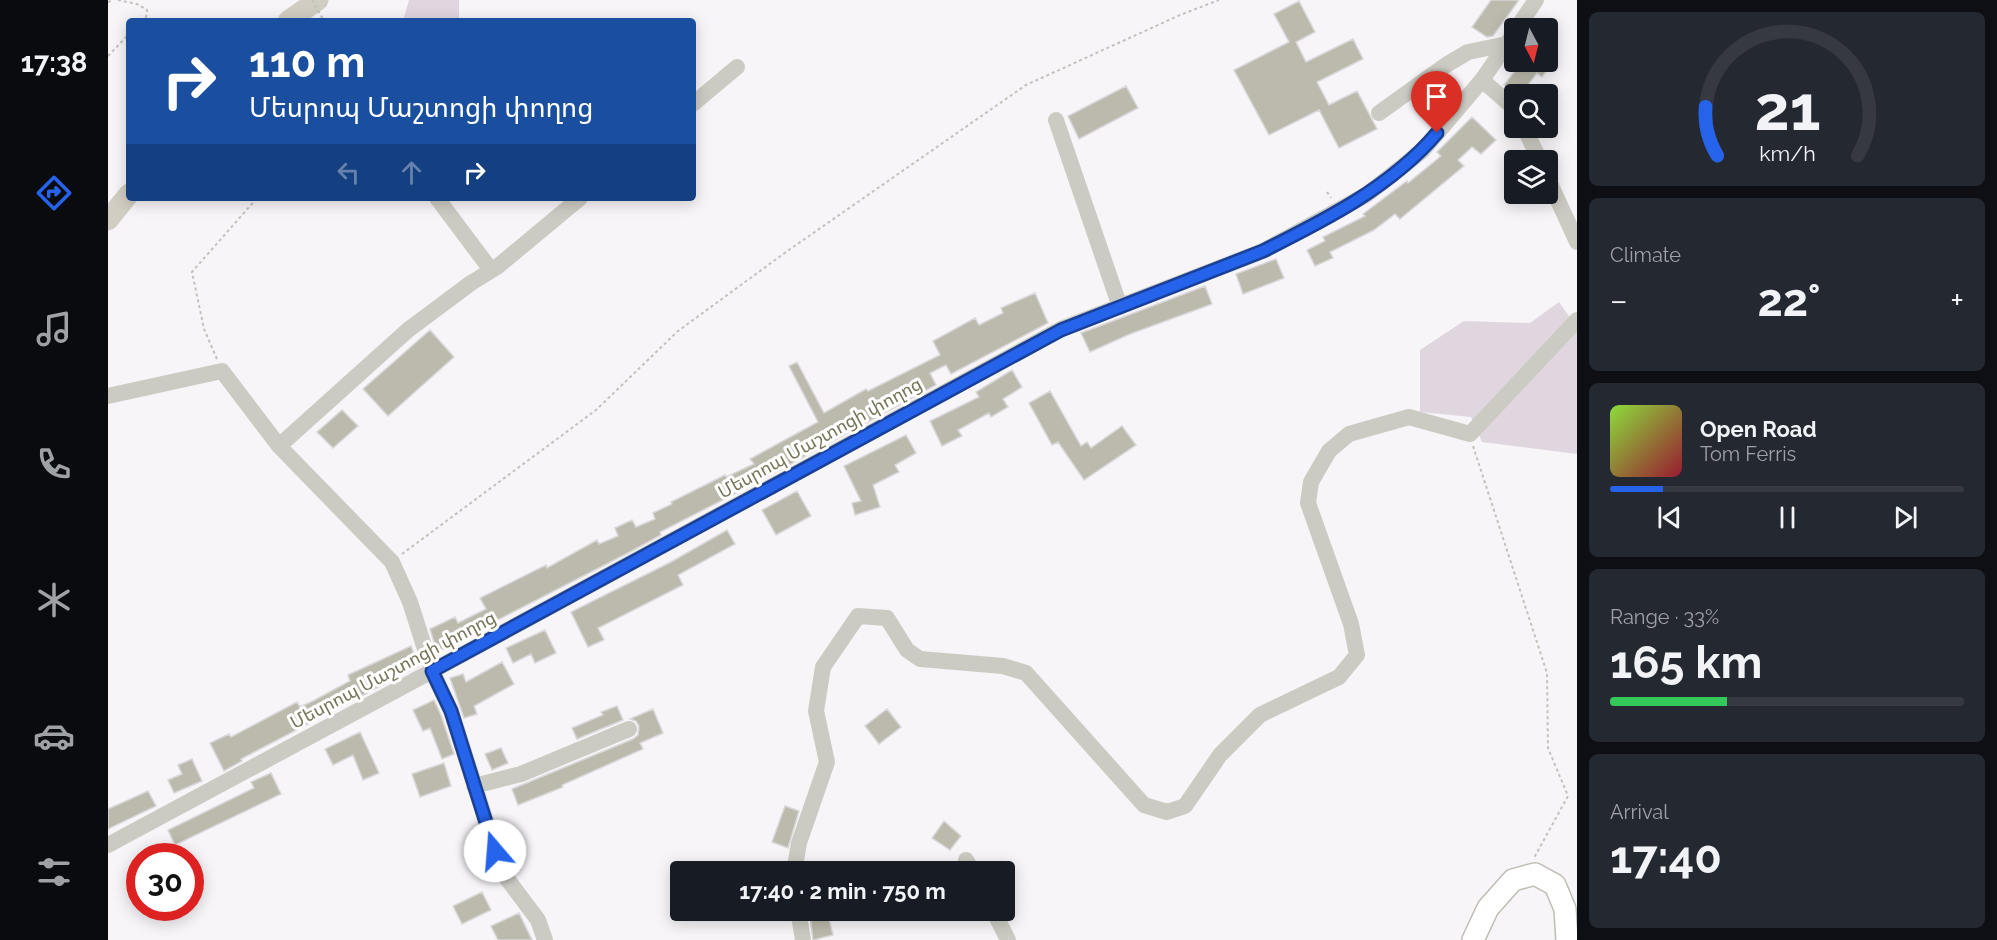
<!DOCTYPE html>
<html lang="en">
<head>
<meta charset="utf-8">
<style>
  body { margin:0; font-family:Raleway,"Noto Sans Armenian",sans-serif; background:#242831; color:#f1f3f6; height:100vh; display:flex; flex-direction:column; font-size:22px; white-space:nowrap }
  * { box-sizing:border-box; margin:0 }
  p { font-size:20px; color:#9ea1a6 }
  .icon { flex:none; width:33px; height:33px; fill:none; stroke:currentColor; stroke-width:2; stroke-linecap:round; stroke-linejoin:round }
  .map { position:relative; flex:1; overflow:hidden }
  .sheet { display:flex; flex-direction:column; gap:12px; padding:12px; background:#0d0f14; width:420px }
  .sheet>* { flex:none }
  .hud { position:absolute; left:18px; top:18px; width:570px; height:183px; border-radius:6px; box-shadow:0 3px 15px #0003; background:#1a4fa0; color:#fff; overflow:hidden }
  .needle { width:39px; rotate:173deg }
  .fabs { position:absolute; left:1396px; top:18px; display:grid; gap:12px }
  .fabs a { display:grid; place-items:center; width:54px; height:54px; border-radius:6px; background:#171b24; box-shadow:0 3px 15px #0003; font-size:30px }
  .speed { position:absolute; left:18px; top:843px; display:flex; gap:12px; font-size:30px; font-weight:700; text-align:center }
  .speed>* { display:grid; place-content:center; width:78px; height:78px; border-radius:50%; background:#171b24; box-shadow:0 3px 15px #0003; line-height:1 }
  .speed .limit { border:9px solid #d22; background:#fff; color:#111 }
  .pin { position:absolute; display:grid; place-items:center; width:51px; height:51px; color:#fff; margin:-62px -26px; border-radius:50% 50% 50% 0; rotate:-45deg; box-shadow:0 0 6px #0007 }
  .pin .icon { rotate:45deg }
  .me { position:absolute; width:66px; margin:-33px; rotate:342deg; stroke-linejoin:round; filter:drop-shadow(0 0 4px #0008) }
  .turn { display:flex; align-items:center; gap:21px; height:126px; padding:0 24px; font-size:27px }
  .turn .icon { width:78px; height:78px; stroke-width:2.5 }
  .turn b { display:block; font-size:42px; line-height:51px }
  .lanes { display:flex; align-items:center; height:57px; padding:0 24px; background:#0003; justify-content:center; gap:30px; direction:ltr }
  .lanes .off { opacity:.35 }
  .big { font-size:45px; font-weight:700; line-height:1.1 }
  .sheet .widget { flex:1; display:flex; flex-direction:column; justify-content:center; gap:9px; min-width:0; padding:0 21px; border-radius:9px; background:#242831 }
  .sheet .dial { align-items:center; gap:0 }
  .dial svg { height:156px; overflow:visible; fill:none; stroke:#363941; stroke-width:7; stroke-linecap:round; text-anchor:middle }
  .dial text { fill:#f1f3f6; stroke:none }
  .song { display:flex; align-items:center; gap:18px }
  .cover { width:72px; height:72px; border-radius:9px; background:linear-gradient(135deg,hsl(90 70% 55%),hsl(350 70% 35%)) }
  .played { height:6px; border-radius:3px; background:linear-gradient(90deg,#2563eb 15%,#363941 15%) }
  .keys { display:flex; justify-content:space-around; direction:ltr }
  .heat { display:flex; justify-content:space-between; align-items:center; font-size:33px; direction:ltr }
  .charge { height:9px; border-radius:4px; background:linear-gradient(90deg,#34c759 33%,#363941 0) }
  .trip { position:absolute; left:562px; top:861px; width:345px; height:60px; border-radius:6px; background:#171b24; box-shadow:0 3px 15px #0003; font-weight:700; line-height:60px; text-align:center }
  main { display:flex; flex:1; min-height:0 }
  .menu { display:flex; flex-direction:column; width:108px; justify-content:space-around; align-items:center; background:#090b0e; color:#9ea1a6 }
  .menu .icon { width:42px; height:42px }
  .menu .selected { color:#2563eb }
  .menu b { font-size:27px; color:#f1f3f6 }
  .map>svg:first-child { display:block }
</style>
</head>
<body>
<main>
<nav class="menu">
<b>17:38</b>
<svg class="icon selected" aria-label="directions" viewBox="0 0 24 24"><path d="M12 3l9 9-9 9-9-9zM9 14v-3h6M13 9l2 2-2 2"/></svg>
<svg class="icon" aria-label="music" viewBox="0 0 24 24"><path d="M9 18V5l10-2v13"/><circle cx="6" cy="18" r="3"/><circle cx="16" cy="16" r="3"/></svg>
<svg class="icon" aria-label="phone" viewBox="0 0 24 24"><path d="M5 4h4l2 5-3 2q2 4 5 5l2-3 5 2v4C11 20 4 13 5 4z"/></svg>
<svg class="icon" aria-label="climate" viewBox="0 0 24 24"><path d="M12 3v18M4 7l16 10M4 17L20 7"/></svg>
<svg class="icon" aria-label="car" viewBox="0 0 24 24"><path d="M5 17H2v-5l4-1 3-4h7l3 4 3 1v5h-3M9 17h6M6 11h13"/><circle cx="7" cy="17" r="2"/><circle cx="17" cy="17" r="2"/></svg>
<svg class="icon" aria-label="filters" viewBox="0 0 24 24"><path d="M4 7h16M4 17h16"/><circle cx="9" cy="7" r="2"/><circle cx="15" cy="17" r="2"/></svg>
</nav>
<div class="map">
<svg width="1469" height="940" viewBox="0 0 1469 940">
  <rect width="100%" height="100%" fill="#f7f5f8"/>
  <path fill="#e0d6df" d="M301,0h50v21h-56z
    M1451,302l18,25v127l-95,-12 -11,-25 -51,-5v-62l44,-29 66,2z"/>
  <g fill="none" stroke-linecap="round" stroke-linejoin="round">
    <path stroke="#d1cdc3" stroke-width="21" d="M180,21l30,-21
      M0,220l21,-26"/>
  </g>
  <path fill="#bcbaac" stroke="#d9d7da" stroke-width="1.5" d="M1383,0h28l-26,36 -6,1 -15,-10z
    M1191,1l16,31 -19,10 10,20 47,-23 10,20 -46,23 12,23 28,-14 20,38 -38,19 -20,-38 -50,25 -35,-65 55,-28 -15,-28z
    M1414,62h31l-11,15 -5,-4 -16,21 -6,1 -11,-10z
    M1018,86l12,22 -59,31 -11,-23z
    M1364,117l24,23 -15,14 -9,-7 -14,13 6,6 -64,53 -5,-5 -21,16 -44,22 3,6 -18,8 -8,-16 18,-9 -2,-4 42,-21 -2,-2 44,-33 1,2 33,-27 -4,-4z
    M1168,259l8,19 -41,16 -7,-20z
    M1097,286l7,18 -82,30 -40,18 -9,-19z
    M927,293l13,30 -97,51 -5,-9 -16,8 6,12 -180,98 -96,49 1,3 -31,17 -150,77 1,2 -44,21 -7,-23 25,-12 3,6 28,-14 -6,-11 66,-33 1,3 50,-28 2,4 19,-8 -3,-8 17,-8 4,7 19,-8 -2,-6 19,-9 -1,-2 54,-27 1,2 28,-13 -4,-5 68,-37 -29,-56 8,-4 27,51 42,-24 2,2 72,-36 -7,-14 42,-23 4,7 24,-12 -2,-5z
    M322,330l24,27 -66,59 -25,-27z
    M904,370l10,17 -19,12 5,8 -17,10 -2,-4 -31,17 4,6 -20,10 -12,-25 49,-24 -3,-5z
    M942,391l31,55 6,-4 4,6 31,-22 14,19 -52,35 -26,-38 -6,3 -23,-42z
    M234,410l16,16 -25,22 -16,-16z
    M798,435l10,18 -21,12 4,7 -26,13 7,22 -25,8 -3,-12 9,-2 -17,-35z
    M689,491l14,25 -35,19 -14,-25z
    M619,530l8,14 -57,31 5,10 -85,43 6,12 -16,7 -17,-35 100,-50z
    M437,630l11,23 -21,10 -4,-9 -18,9 -7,-15z
    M303,646l8,20 -178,93 1,2 -18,10 -14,-28 19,-9 2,3 66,-35 3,5 13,-6 37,-20 -2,-6z
    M394,662l12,22 -40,22 3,8 -13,4 -14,-40 13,-4 3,8z
    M326,700l7,15 13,39 -12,5 -12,-31 -7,3 -10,-21z
    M509,706l6,14 -46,19 -5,-11 31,-13 -2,-3z
    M545,709l10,24 -23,10 3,6 -81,36 1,2 -45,18 -6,-16 121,-50 5,-4 1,-9 -3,-5 -6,-2z
    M779,709l14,18 -22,17 -14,-18z
    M252,732l19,41 -16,7 -10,-25 -20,10 -8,-16z
    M393,748l7,15 -16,7 -7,-16z
    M84,759l10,22 -28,12 -6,-13 14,-6 -4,-9z
    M336,763l7,23 -31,11 -8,-23z
    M163,773l10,21 -106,51 -7,-15 86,-42 -3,-6z
    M40,791l8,15 -48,23v-20z
    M677,806l14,5 -11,37 -16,-6z
    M836,821l17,15 -11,14 -18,-12z
    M374,892l9,18 -29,14 -9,-18z
    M719,911l6,24 -20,5 -3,-25z
    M411,913l13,27h-34l-7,-14z"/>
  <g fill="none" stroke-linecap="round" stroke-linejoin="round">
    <defs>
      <path id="major" d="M1365,940l15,-32 25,-28 22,-6 20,11 10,24 2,31"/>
    </defs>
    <use href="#major" stroke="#bebdb4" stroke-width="24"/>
    <path stroke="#c2c1bb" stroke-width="2" stroke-dasharray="3 3" stroke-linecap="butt" d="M10,0l19,4 10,6 -1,7 -4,4
      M204,0l12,21
      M0,2l5,-2
      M0,56l21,-22
      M1219,192l4,6
      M109,359l-13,-30 -12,-57 65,-74
      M1365,446l74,227 1,75 20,48 -33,60v4
      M294,554l194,-144 82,-79 108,-79 240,-167 154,-70 39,-15"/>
    <path stroke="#cccbc3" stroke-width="16" d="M1409,28l19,-28
      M1374,80l33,29
      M585,104l44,-37
      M1271,113l67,-48 22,-13 39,-8
      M948,120l64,187
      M1416,128l16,32
      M1440,179l29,63
      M329,198l54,72
      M0,396l114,-25 57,75 113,116 18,40 22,69 19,40 51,161 36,48 7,20
      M171,446l129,-116 63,-47 26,-16 83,-69
      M366,786l47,-12 108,-45
      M0,845l324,-174 629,-342 202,-78 103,-56 56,-44 60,-71 33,-48
      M858,860l7,12
      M686,872l5,-29 28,-81 -11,-51 7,-44 35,-51 29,2 20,32 13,9 83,7 23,7 118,132 23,7 18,-6 35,-51 40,-40 79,-38 18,-22 -6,-31 -43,-121 3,-21 18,-31 20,-17 60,-17 61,17 107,-114
      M690,910l5,30
      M885,910l15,30"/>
    <use href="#major" stroke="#fff" stroke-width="21"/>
  </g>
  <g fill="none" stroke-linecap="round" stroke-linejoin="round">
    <defs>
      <path id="route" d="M387,851l-44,-140 -19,-40 629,-341 202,-79c62,-31 128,-64 174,-118"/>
    </defs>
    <use href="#route" stroke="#184099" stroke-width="15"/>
    <use href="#route" stroke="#2563eb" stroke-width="10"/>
  </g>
  <g text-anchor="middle" stroke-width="6" stroke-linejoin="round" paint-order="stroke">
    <g font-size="18" fill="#777458" stroke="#fff">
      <text transform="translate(712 438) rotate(-29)" y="6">Մեսրոպ Մաշտոցի փողոց</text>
      <text transform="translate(285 670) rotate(-28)" y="6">Մեսրոպ Մաշտոցի փողոց</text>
    </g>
  </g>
</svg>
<div class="fabs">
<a><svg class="needle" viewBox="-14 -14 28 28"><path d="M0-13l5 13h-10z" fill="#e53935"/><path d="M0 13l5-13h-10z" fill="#9ea1a6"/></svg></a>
<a><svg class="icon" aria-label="search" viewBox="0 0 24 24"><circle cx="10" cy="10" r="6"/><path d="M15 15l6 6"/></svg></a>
<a><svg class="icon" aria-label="layers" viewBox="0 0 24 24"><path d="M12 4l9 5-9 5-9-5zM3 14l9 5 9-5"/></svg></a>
</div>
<div class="speed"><div class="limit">30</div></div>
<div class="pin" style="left:1329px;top:133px;background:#d93025"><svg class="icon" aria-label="arrive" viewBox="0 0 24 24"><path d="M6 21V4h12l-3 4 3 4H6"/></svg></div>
<svg class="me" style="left:387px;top:851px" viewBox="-20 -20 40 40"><circle r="19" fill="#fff"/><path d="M0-13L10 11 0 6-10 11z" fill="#2563eb"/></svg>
<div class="trip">17:40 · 2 min · 750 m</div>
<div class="hud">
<div class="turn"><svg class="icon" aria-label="right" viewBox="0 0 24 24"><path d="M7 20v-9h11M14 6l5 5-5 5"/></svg><div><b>110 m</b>Մեսրոպ Մաշտոցի փողոց</div></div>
<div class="lanes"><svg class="icon off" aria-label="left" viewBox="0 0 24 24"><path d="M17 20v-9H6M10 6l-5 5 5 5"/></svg><svg class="icon off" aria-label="ahead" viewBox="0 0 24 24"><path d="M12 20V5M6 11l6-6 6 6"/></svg><svg class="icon" aria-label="right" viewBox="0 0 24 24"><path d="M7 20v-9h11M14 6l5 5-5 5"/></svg></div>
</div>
</div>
<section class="sheet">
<div class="widget dial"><svg viewBox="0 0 100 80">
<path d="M14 69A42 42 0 1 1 86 69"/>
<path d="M14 69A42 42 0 0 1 8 44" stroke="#2563eb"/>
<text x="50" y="56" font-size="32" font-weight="700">21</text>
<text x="50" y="72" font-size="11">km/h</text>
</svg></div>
<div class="widget"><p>Climate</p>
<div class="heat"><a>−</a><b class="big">22°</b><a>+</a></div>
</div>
<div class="widget">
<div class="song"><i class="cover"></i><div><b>Open Road</b><p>Tom Ferris</p></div></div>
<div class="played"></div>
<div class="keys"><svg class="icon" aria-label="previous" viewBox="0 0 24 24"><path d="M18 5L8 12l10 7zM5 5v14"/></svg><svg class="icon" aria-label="pause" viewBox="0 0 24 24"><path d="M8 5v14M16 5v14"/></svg><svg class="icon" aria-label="next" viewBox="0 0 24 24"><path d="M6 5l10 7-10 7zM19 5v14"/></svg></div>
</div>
<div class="widget"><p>Range · 33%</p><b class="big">165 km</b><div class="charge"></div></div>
<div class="widget"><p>Arrival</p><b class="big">17:40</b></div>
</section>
</main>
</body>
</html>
